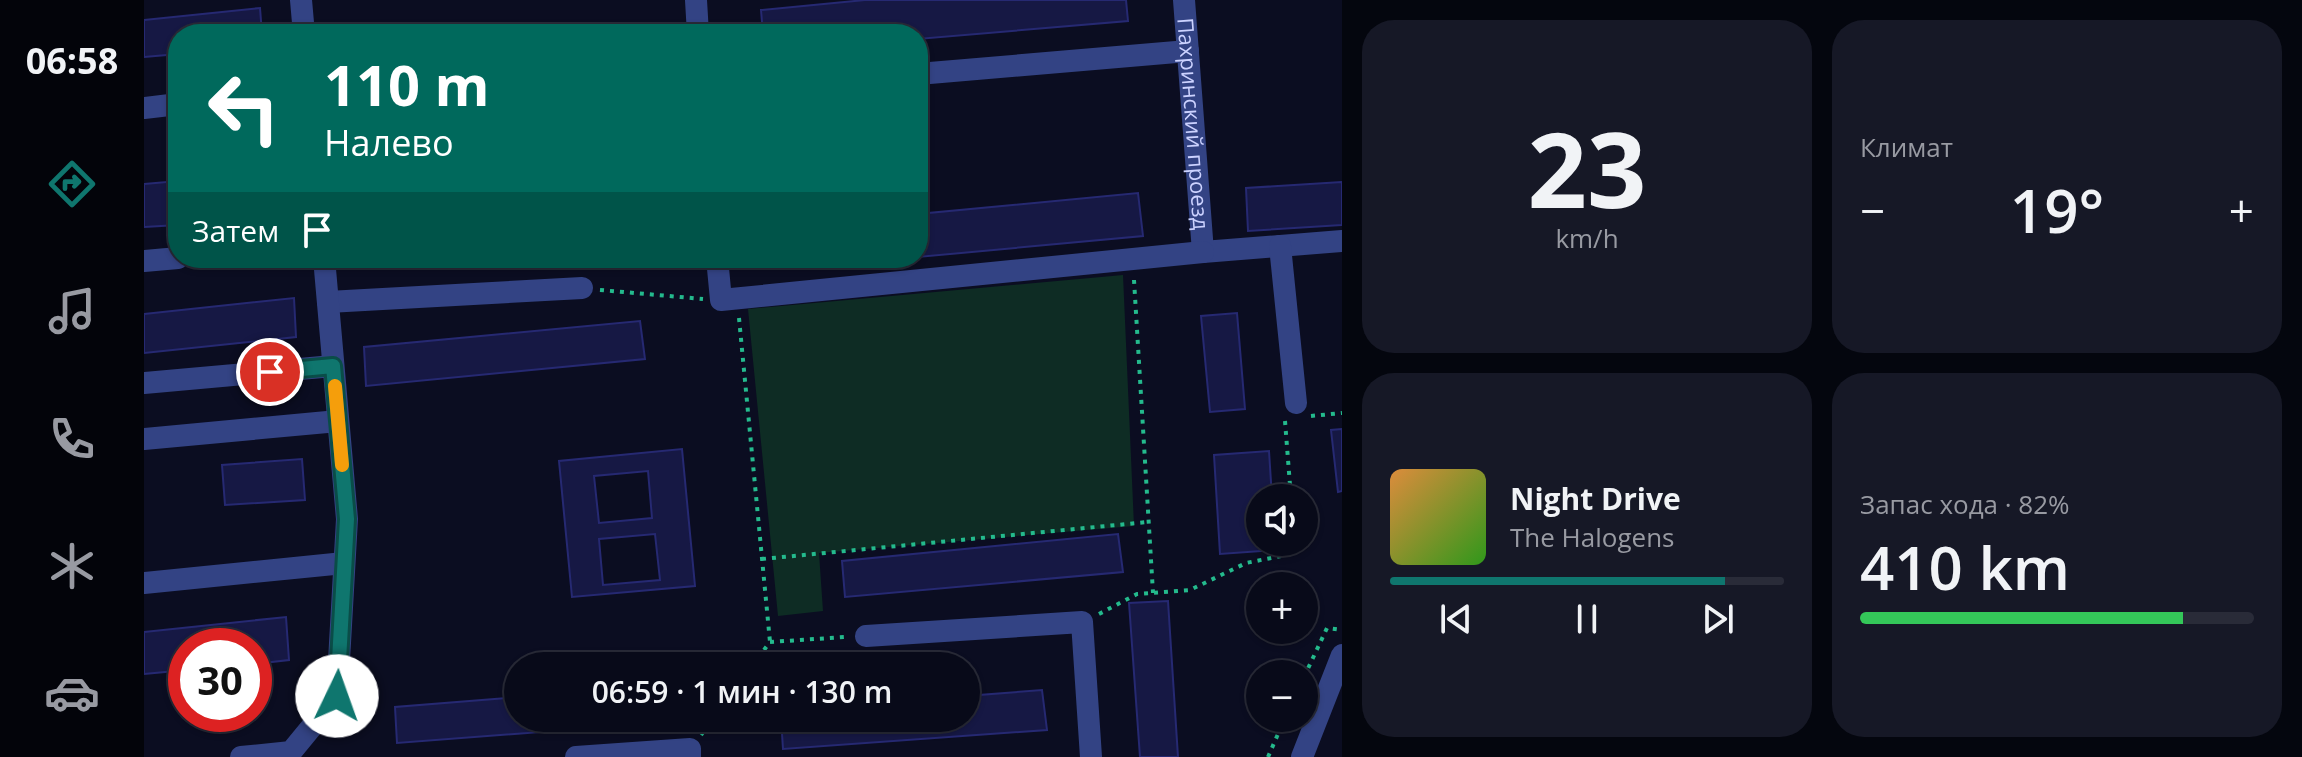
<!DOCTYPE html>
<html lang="ru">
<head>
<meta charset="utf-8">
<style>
  body { margin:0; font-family:"Open Sans",sans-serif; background:#161826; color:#f1f3f6; height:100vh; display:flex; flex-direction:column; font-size:30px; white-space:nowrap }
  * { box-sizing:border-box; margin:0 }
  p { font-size:26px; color:#989aa2 }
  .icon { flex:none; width:44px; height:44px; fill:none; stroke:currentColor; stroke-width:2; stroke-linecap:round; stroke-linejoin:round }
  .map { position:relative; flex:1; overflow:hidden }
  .drawer { display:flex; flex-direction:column; gap:20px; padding:20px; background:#04060e; width:960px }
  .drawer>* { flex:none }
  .guide { position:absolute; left:24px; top:24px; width:760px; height:244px; border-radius:32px; box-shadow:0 2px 6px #0004,0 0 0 2px #292b38; background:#00695c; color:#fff; overflow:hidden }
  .buttons { position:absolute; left:1102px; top:484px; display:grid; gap:16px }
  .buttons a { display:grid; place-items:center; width:72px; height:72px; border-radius:50%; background:#080a19; box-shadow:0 2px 6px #0004,0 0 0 2px #292b38; font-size:40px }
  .speed { position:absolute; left:24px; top:628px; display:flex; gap:16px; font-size:40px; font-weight:700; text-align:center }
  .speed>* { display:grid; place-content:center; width:104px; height:104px; border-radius:50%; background:#080a19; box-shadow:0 2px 6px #0004,0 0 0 2px #292b38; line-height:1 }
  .speed .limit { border:12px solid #d22; background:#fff; color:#111 }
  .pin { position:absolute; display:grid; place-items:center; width:68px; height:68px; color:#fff; margin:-34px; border:4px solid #fff; border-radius:50%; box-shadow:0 2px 8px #0007 }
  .me { position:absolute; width:88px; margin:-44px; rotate:3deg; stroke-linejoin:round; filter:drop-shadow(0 0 6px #0008) }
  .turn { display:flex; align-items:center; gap:28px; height:168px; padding:0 24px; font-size:36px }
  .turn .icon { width:104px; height:104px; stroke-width:2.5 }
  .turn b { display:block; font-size:56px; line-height:68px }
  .then { display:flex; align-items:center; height:76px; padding:0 24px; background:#0003; gap:16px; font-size:30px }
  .big { font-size:60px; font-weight:600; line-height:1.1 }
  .drawer .tile { flex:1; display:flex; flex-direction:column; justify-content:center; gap:12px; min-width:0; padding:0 28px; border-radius:32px; background:#161826 }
  .drawer .dial { align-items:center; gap:0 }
  .dial b { font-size:104px; line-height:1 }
  .song { display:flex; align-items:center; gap:24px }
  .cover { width:96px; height:96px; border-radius:12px; background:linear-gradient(135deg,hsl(30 70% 55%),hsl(110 70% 35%)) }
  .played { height:8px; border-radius:4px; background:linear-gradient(90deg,#0f766e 85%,#292b38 85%) }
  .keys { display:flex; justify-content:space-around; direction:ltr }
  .heat { display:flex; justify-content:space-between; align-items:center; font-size:44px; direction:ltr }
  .charge { height:12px; border-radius:6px; background:linear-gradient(90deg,#34c759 82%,#292b38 0) }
  .drawer .tiles { flex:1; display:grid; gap:20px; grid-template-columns:repeat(2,1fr) }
  .trip { position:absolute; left:360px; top:652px; width:476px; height:80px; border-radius:40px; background:#080a19; box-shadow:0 2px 6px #0004,0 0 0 2px #292b38; font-weight:600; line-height:80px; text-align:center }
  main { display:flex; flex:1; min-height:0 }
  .tab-bar { display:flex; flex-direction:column; width:144px; justify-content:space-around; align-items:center; background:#03040a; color:#989aa2 }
  .tab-bar .icon { width:56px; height:56px }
  .tab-bar .current { color:#0f766e }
  .tab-bar b { font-size:36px; color:#f1f3f6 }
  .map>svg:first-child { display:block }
</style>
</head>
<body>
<main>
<nav class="tab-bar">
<b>06:58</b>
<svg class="icon current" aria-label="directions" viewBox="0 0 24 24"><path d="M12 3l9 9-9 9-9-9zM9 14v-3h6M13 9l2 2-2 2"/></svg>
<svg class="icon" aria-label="music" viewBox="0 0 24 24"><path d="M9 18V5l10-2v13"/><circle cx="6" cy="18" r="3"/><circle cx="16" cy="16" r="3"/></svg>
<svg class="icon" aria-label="phone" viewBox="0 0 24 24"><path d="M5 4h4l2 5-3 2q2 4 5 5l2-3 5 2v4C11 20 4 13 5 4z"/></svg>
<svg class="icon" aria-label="climate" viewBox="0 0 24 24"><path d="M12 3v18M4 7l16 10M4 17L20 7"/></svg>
<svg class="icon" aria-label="car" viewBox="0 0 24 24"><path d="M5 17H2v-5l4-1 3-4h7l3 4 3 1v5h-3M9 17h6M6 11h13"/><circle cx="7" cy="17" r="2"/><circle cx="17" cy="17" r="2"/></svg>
</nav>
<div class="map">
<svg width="1198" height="757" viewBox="0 0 1198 757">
  <rect width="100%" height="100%" fill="#0b0d21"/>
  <path fill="#0e2c24" d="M979,275l11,251 -315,27 4,58 -45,5 -30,-307z"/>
  <path fill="#161844" stroke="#262972" stroke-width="2" fill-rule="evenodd" d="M721,0h261l2,21 -210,18v-5h-155l-2,-24z
    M116,8l2,26h-84v20l-34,3v-37z
    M34,181v44l-34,2v-43z
    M1198,182v43l-94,6 -2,-43z
    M994,193l5,43 -225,21v-43z
    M647,258h112l-111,10z
    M150,298l2,39 -152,16v-39z
    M1093,313l8,96 -35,3 -9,-96z
    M496,321l5,38 -279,27 -2,-39z
    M1198,429v62l-4,1 -7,-62z
    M538,449l13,137 -123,11 -13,-136zM504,471l4,47 -53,5 -5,-47zM511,534l5,46 -57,5 -4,-46z
    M1125,451l3,47h-12v44h15l1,8 -56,4 -6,-99z
    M158,459l3,41 -80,5 -3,-40z
    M974,534l5,38 -278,25 -3,-36z
    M1024,601l10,156h-38l-11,-154z
    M142,617l3,43 -35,4v-18h-68v24l-42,4v-42z
    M898,690l5,40 -264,19 -2,-31h185v-22z
    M374,697v21h152v4l-273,21 -2,-36z"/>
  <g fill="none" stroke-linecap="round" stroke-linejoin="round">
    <path stroke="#24ba8d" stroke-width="4" stroke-dasharray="4 6" stroke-linecap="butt" d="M990,280l19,313
      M456,290l103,9
      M595,318l31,324
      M1167,416l31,-3
      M1141,421l6,77
      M618,559l386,-37
      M955,614l38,-20 53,-4 56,-27 50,-10 -1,-11
      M608,666l18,-24 75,-5
      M1160,677l23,-49 15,2
      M557,735l12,-17
      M1124,757l17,-39"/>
    <g stroke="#334384" stroke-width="22">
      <path d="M157,0l3,34"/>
      <path d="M552,0l2,34"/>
      <path id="s1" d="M1040,0l19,252 139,-11"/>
      <path d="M774,74l270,-23"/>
      <path d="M0,108l34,-4"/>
      <path d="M1136,246l16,157"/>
      <path d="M573,258l4,42 482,-48"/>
      <path d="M0,261l34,-3"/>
      <path d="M184,302l254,-14"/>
      <path d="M0,383l189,-17"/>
      <path d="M0,439l194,-18"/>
      <path d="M0,583l200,-20"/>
      <path d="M722,636l216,-14 9,135"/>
      <path d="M97,757l50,-5 46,-56 10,-177 -23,-261"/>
      <path d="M432,757l114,-8v8"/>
      <path d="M1158,757l40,-102"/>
    </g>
  </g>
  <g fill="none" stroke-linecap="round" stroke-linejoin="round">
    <defs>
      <path id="route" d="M126,372l63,-6 14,153 -10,177"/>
    </defs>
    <use href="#route" stroke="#0a4d48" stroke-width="20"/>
    <use href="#route" stroke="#0f766e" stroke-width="14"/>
    <path stroke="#f59e0b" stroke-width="14" d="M191,386l7,79"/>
  </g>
  <g text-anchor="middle" stroke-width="6" stroke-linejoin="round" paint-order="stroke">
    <g font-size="22" fill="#ccd2ff" stroke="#0b0d21">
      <text dy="8" stroke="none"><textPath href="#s1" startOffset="124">Пахринский проезд</textPath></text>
    </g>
  </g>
</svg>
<div class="buttons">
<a><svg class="icon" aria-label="sound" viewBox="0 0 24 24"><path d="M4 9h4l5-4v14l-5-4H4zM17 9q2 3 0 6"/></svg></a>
<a>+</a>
<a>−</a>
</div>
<div class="speed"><div class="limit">30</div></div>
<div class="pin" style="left:126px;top:372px;background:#d93025"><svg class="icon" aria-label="arrive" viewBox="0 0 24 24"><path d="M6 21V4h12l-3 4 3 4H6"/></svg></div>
<svg class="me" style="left:193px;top:696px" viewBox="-20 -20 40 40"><circle r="19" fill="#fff"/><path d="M0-13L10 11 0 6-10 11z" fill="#0f766e"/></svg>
<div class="trip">06:59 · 1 мин · 130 m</div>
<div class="guide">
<div class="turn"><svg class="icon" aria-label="left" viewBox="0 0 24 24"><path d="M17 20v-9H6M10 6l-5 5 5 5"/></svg><div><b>110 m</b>Налево</div></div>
<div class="then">Затем<svg class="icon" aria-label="arrive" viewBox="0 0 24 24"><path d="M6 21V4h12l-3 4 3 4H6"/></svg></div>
</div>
</div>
<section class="drawer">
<div class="tiles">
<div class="tile dial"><b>23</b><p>km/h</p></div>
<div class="tile"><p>Климат</p>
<div class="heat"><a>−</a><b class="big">19°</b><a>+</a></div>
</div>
<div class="tile">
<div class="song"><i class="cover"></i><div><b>Night Drive</b><p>The Halogens</p></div></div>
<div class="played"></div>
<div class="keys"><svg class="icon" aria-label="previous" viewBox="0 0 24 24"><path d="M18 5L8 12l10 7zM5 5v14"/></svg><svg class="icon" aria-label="pause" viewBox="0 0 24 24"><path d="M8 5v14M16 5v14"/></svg><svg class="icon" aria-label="next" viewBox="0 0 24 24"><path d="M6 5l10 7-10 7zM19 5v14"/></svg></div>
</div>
<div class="tile"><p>Запас хода · 82%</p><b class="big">410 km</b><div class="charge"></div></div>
</div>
</section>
</main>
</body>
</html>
